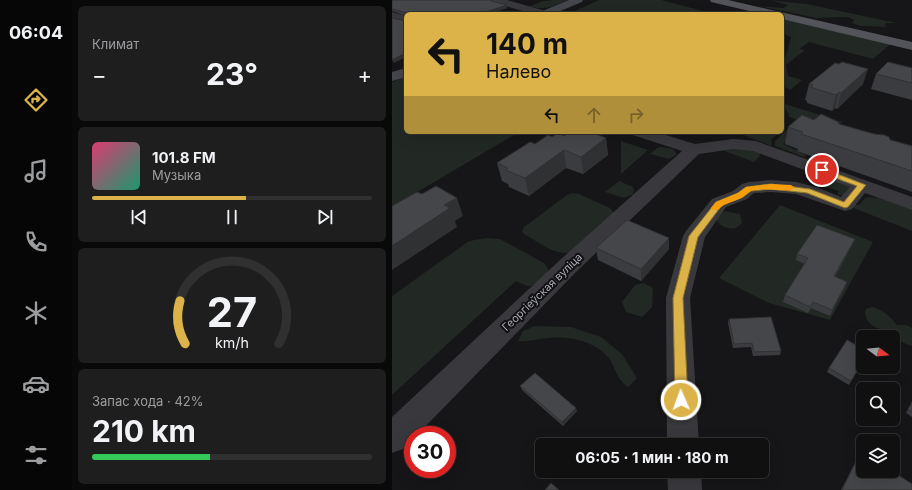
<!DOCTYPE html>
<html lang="ru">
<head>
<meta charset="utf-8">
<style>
  body { margin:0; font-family:Inter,sans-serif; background:#1e1e1f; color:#f1f3f6; height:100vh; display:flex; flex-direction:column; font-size:15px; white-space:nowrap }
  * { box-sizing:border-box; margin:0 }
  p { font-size:13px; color:#9c9d9f }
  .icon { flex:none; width:22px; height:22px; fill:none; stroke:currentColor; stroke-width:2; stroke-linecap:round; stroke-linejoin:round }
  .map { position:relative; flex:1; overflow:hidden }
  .panel { display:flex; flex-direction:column; gap:6px; padding:6px; background:#090909; width:320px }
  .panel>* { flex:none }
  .guide { position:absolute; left:12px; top:12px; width:380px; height:122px; border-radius:6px; box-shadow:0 4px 16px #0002,0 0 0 1px #303031; background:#dcb349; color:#111; overflow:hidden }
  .needle { width:26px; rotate:106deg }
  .buttons { position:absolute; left:464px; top:330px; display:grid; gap:8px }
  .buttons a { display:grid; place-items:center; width:44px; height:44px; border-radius:6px; background:#101011; box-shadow:0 4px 16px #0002,0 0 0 1px #303031; font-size:20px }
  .speed { position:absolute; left:12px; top:426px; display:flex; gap:8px; font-size:20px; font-weight:700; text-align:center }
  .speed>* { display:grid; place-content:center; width:52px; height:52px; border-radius:50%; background:#101011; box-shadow:0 4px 16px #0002,0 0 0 1px #303031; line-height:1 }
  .speed .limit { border:6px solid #d22; background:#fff; color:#111 }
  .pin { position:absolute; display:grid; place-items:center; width:34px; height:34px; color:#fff; margin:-17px; border:2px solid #fff; border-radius:50%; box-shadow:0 1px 4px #0007 }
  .me { position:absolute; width:44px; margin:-22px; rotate:358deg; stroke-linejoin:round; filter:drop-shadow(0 0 3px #0008) }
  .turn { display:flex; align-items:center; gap:14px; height:84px; padding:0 16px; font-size:18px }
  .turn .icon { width:52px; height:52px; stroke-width:2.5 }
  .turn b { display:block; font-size:28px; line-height:34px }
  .lanes { display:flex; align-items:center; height:38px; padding:0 16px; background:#0003; justify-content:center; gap:20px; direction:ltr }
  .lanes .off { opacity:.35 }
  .big { font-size:30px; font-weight:700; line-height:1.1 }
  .panel .widget { flex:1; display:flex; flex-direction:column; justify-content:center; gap:6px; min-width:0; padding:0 14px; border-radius:6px; background:#1e1e1f }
  .panel .dial { align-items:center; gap:0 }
  .dial svg { height:104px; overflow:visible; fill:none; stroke:#303031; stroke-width:7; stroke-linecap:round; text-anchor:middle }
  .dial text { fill:#f1f3f6; stroke:none }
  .song { display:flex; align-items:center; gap:12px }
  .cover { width:48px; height:48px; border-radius:6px; background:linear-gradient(135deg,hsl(340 70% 55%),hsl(160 70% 35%)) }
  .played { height:4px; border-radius:2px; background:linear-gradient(90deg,#dcb349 55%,#303031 55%) }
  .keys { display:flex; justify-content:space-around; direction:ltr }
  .heat { display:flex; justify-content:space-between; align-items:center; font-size:22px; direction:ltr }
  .charge { height:6px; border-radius:3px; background:linear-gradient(90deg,#34c759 42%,#303031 0) }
  .trip { position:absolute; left:143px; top:438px; width:234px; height:40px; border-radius:6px; background:#101011; box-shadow:0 4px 16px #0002,0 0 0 1px #303031; font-weight:700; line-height:40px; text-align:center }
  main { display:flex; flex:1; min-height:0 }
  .tabs { display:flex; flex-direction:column; width:72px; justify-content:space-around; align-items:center; background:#060607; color:#9c9d9f }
  .tabs .icon { width:28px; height:28px }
  .tabs .on { color:#dcb349 }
  .tabs b { font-size:18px; color:#f1f3f6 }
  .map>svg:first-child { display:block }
</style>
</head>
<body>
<main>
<nav class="tabs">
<b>06:04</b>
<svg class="icon on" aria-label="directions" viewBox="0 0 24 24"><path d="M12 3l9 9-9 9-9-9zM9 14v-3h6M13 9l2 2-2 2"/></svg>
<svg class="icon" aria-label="music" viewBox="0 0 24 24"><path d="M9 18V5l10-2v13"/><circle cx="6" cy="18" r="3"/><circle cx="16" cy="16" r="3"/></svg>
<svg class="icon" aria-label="phone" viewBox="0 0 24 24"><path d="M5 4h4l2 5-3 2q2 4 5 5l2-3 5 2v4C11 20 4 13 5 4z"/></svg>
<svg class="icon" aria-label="climate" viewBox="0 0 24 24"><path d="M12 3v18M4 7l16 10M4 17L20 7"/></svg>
<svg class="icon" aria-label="car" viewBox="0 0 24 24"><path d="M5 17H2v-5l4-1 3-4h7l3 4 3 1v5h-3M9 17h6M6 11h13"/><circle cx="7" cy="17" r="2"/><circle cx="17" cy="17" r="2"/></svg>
<svg class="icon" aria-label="filters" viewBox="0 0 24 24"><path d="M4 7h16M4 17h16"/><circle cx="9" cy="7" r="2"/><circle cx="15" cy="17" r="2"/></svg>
</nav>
<section class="panel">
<div class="widget"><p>Климат</p>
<div class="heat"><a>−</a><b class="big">23°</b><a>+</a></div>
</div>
<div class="widget">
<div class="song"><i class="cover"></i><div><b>101.8 FM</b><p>Музыка</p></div></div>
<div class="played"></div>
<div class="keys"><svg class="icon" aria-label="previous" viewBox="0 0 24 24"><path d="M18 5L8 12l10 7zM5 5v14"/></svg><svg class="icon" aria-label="pause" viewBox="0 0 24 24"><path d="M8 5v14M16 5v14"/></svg><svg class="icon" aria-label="next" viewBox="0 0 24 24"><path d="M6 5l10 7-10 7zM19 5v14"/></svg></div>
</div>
<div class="widget dial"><svg viewBox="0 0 100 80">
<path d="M14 69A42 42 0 1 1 86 69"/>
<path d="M14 69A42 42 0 0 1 10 36" stroke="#dcb349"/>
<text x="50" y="56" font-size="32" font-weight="700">27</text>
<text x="50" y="72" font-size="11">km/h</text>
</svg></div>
<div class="widget"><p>Запас хода · 42%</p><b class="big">210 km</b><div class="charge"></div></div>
</section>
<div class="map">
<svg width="520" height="490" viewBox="0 0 520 490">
  <rect width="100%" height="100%" fill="#161517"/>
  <path fill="#222823" d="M162,0h14c-13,5 -25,12 -38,6l13,-5z
    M207,0h62l54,14h-110l-7,-2 -4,2h-26z
    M377,0l38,4 89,19h-9l-3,2 3,2 -26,-1 -9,-3 2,-3 -6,-3 -31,1 -59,-12 25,2 5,-3z
    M390,18l111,24 -20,17 -64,-17 -10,7 6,1 -19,15 2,11 14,4 -12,10 -8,-5v-15l9,-33 -9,-4z
    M14,76v56h113l-127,75v-125z
    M390,103l60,19 -9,9 -32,-3 -18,16 23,11 -2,2 -29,-11v-5l23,-21 -11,-4 2,-1z
    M354,132h34l-9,8 1,6 -26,-10 -2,-1z
    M229,141l27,9 -27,24z
    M269,147l12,2 3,4v2l-7,4 -19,-5 7,-6z
    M350,147l19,5 -2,5 -5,5 -32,-12z
    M439,180h4l16,6 -5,11 -9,-3 2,-3 -15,-5z
    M227,181l14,6 1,2 -1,5 -9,4 -19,-6z
    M180,193l7,1 31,14 3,3v3l-42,38c-15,5 -34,-11 -47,-18l-2,-3 2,-4 43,-32z
    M478,197l12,2 30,11v21l-61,-24 2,-3 6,1 6,-7z
    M388,205l93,37 -43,78 -61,-17 -50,-25z
    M332,211l16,3 2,8c-5,11 -23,7 -26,-4l3,-5z
    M94,238l14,1 44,24 4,6v6c-14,11 -15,15 -32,6l-124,114v-99l77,-55z
    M252,283l9,5 -1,19 -10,10 -16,-5 -4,-10 13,-17z
    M480,307c11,3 18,9 25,18h9l6,3v18c-11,-3 -16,-8 -22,-16 -12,0 -23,-4 -25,-17l1,-4z
    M143,326l36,1 30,10 21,17 15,24 -9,9c-14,-10 -12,-22 -22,-32 -15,-15 -37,-19 -58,-17 -11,1 -19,4 -30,3l5,-10z"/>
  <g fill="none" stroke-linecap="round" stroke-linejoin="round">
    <path fill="#39393d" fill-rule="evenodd" d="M99,0h16l42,12 1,2h-17l-41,-12z
      M0,12l14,4v7l-14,-4z
      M239,132h25l39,12 38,-5 23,2 156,56v13l-47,-17 -13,16 -7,2 -49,-17 -25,-2 -17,1 -7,6 -21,8 -21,30 -15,61 9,147h-32l-1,-147 17,-62 3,-5 26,-32 21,-8 9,-7 7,-2 22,-2 25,2 20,5 25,10 9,-10 -97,-36 -20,-2 -34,5 -123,118 -159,163h-4v4l-10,10 -11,4v-36l168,-157 122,-109 -49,-16z
      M275,471h34l1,19h-34z"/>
    <path fill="#45464b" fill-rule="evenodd" d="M177,0h14l-1,2 -29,12h-14l1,-2z
      M14,68v9l-14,4v-9z"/>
    <path fill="#53545a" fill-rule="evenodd" d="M318,0h18l184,42v8l-130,-31v-5h-20l-51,-12z"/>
  </g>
  <path fill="#3b3c3f" d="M0,0l99,1 16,4v3l-19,6h-82v2l-14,-5z
    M520,68v32l-41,-11 5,-15z
    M417,84h54l-26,25 -2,-1 -3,3 -25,-8v-2l-2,-1z
    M422,120l25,4 73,22v46l-115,-41 1,-2 -13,-5 3,-17z
    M172,136l42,2 2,17 -25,19 -17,-6 -37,28 -20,-9 -1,-3 -6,-3 -5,-18 38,-19 17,-7z
    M277,238v11l-28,32 -43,-21 -2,-12z
    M463,239l-3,6 -17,32 12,5 -17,34 -19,-8 -3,5 -25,-11 2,-7 20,-31 -9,-4 1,-6z
    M337,319l52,32 -1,4 -27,1 -2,-9 -18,1 -5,-25z
    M471,361l-14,24 -22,-13 2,-4z
    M128,386l57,25 -14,15 -41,-36z
    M520,401v16l-6,-4z
    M469,451l51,39h-71l18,-35z"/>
  <path fill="#303133" d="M115,5v3l-19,6h-9z
    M14,53v4l-12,6 -2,-3z
    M476,69l-5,15 -26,25 4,-16z
    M447,92l-4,16 -3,3 4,-16z
    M214,138l2,17 -25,19 -2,-17z
    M172,150l2,18 -37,28 -4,-18z
    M65,198l6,18 -8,5 2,6 -65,43v-24l52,-41z
    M277,238v11l-28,32v-12z
    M463,239l-3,6 -21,37 3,-6z
    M455,282l-2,6 -15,28 2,-6z
    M184,408l1,3 -14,15 -1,-4z"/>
  <path fill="#454649" stroke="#303133" d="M0,0h98l1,1 16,4 -28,9h-73l1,-1 -15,-4z
    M0,18l14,3v-1v17l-2,1 2,1v14l-14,7z
    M450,62l26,7 -27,24 -2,-1 -3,3 -26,-8 3,-2 -4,-1 26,-21 4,1z
    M496,62l24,6v15l-36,-9z
    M429,114l17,8 1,2 35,10 10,1 5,2 1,3 22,6v25l-111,-37 2,-2 -15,-5 14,-12 12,5z
    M177,132h21l16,6 -25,19 -17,-7 -39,28 -20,-8 3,-2 -11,-5 33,-21 5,2 13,-9 4,2 6,-4 6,3z
    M44,186l21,12 -13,7 6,3 -58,38v-40l25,-14 5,2z
    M235,220l42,18 -28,31 -45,-21z
    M425,225l38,14 -21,37 13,6 -15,28 -19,-8 -3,5 -25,-12 23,-37 -11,-4z
    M379,317l10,34 -27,1 -2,-9 -18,1 -5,-25z
    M455,340l16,9v12l-12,20 -22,-13z
    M143,373l41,35 -14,14 -42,-36z
    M520,403v9l-4,-3z
    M469,451l2,2v18h29l20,13v6h-70z
    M159,483l8,7h-14z"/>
  <path fill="#dcb349" stroke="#8f742f" d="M430,168l44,17 -18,22 -3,1 -38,-15 -36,-4 -20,2 -8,6 -21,8 -24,32 -15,61 5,102 -2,4 -5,2 -4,-2 -2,-4 -2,-102 16,-62 27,-34 22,-9 8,-6 25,-3 39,5 34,13 13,-16 -38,-14 -1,-2z"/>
  <path fill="#f59e0b" d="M379,184l20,1 4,3c-7,6 -33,-2 -44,3 -3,1 -5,4 -8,6 -8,5 -18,5 -25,13h-6l-1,-2 5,-6 22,-9 8,-6z"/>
  <g text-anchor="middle" stroke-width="4" stroke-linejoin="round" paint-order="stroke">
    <g font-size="11" fill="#a9acb5" stroke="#111012">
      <text transform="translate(150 292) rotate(-44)" y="4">Георгіеўская вуліца</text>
    </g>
  </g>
</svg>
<div class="buttons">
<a><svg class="needle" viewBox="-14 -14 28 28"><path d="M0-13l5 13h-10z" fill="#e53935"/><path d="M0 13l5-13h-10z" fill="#9c9d9f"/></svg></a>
<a><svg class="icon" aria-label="search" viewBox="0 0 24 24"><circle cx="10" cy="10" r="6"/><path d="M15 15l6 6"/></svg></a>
<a><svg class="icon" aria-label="layers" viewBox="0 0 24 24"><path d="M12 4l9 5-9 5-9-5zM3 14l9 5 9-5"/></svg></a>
</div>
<div class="speed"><div class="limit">30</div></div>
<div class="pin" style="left:430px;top:170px;background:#d93025"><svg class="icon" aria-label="arrive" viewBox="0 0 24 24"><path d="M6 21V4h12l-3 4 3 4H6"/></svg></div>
<svg class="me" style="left:289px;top:400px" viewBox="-20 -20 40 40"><circle r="17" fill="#dcb349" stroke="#fff" stroke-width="3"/><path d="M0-11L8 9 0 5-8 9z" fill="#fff"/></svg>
<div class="trip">06:05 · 1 мин · 180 m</div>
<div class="guide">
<div class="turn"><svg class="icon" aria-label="left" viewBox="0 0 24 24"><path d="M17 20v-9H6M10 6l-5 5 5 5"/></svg><div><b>140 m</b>Налево</div></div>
<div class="lanes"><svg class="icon" aria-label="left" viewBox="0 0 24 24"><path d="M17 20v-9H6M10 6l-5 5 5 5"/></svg><svg class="icon off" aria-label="ahead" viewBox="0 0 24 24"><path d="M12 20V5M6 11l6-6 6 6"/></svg><svg class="icon off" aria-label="right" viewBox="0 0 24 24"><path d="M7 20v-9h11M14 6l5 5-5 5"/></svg></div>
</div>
</div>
</main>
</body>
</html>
